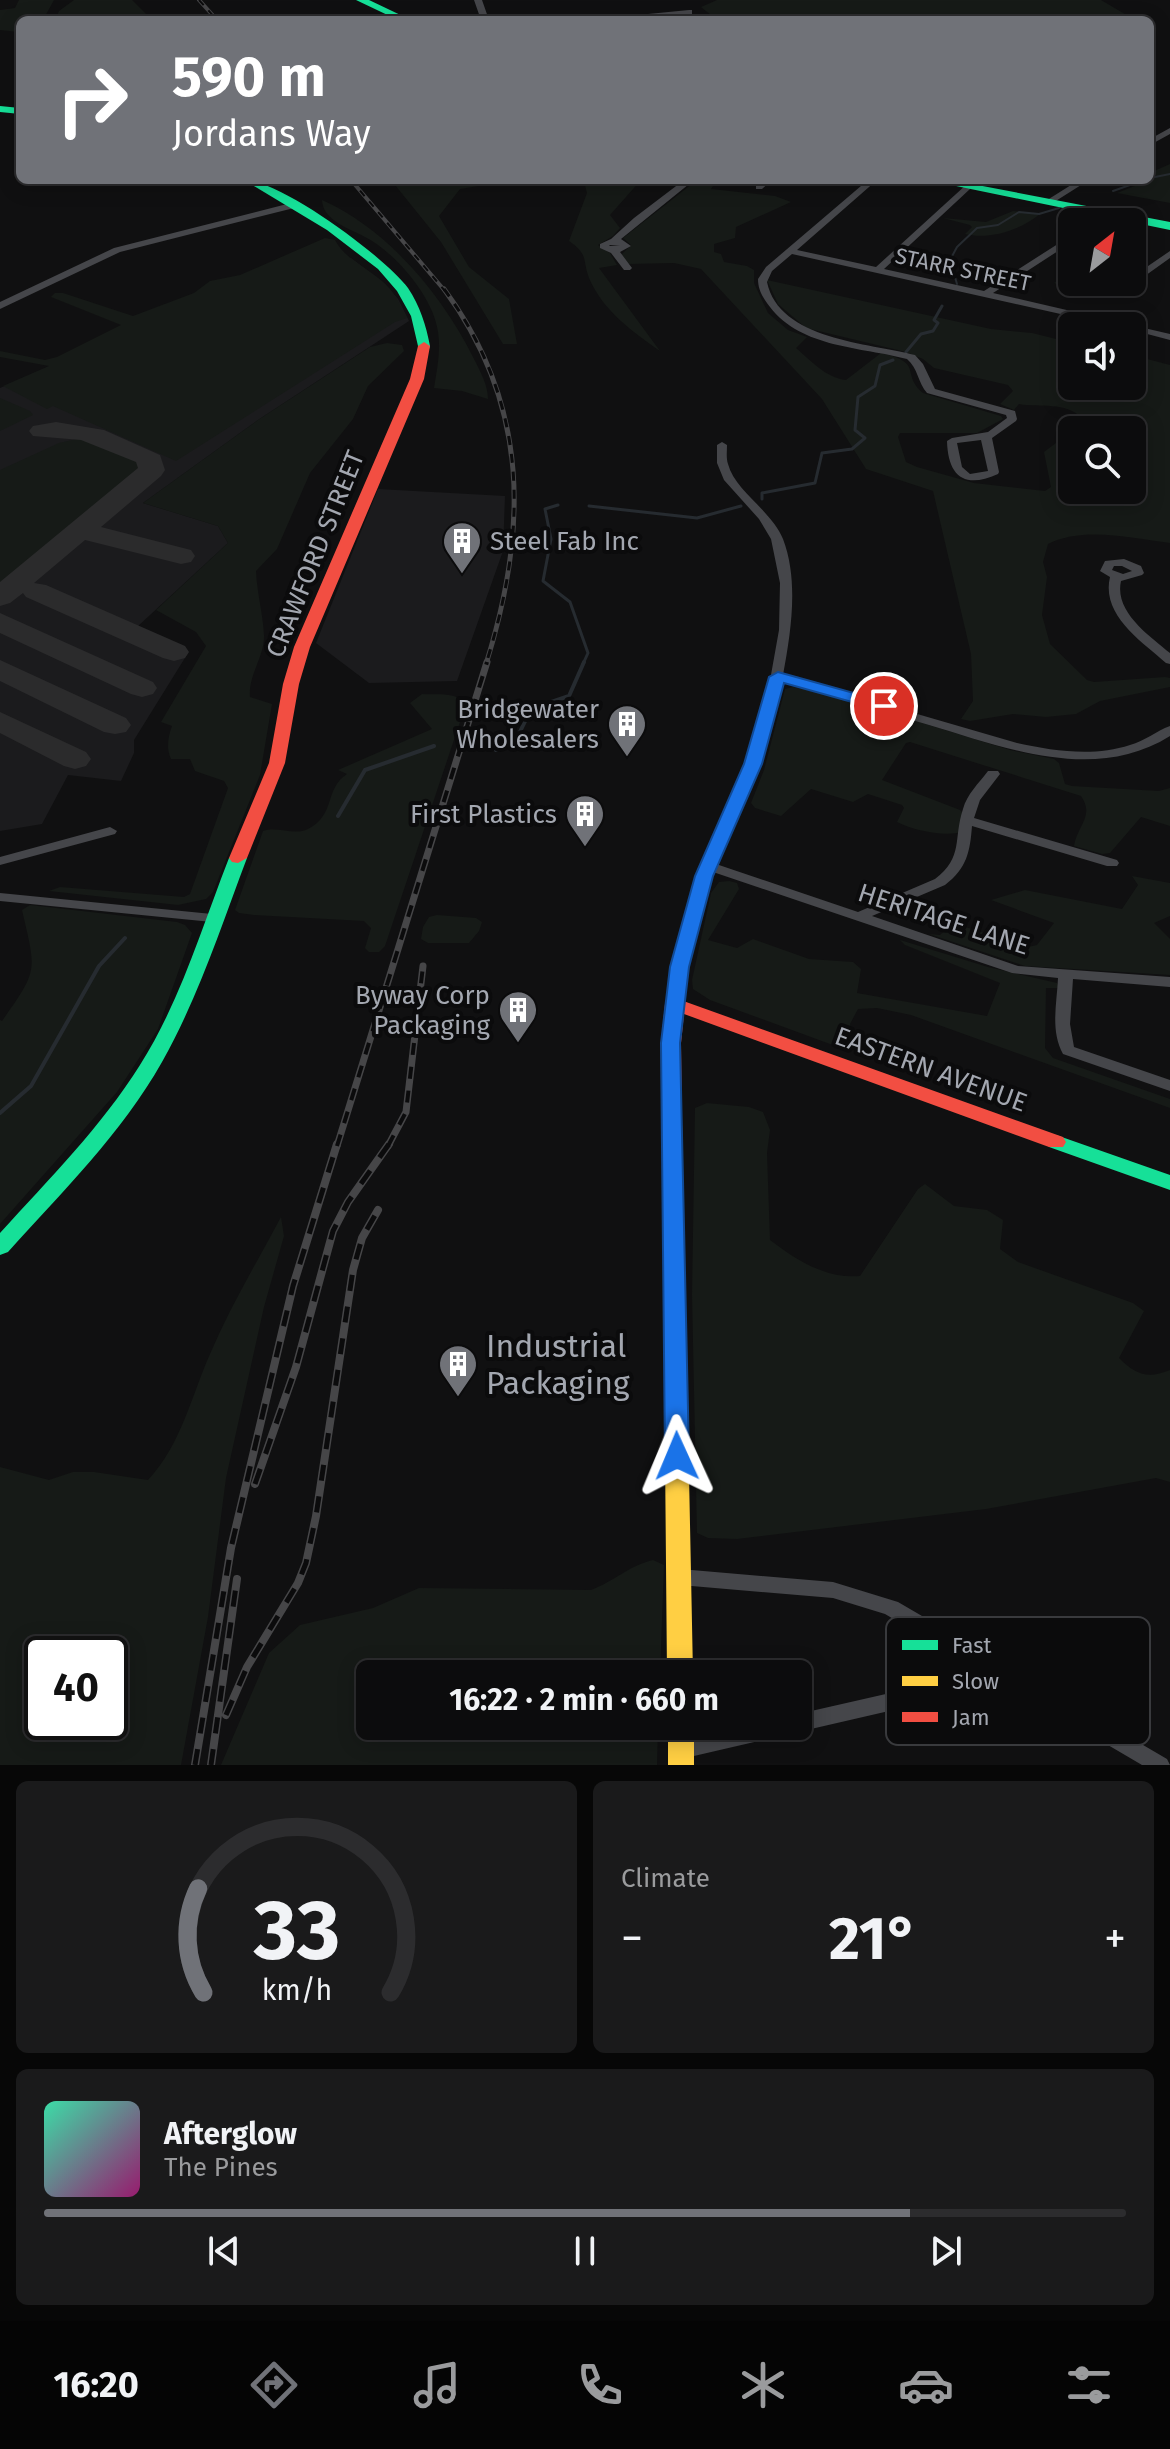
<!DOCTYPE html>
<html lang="en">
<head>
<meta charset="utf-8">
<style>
  body { margin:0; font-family:"Fira Sans",sans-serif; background:#1a1a1b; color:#f1f3f6; height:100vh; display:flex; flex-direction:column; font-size:30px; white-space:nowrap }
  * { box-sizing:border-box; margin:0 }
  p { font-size:26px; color:#9a9b9d }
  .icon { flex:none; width:44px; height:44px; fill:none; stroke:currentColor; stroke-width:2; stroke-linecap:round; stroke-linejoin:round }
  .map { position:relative; height:1765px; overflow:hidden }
  .drawer { display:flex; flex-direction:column; gap:16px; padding:16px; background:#070707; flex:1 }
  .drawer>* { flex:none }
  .hud { position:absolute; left:16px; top:16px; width:1138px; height:168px; border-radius:12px; box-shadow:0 4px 20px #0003,0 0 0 2px #2c2c2e; background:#707278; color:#fff; overflow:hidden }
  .needle { width:52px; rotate:31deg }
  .controls { position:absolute; left:1058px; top:208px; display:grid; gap:16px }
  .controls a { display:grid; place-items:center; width:88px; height:88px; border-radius:12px; background:#0c0c0d; box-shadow:0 4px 20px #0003,0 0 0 2px #2c2c2e; font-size:40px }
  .speed { position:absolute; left:24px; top:1636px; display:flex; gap:16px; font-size:40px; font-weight:700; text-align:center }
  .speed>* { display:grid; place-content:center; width:104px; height:104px; border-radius:50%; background:#0c0c0d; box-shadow:0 4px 20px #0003,0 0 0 2px #2c2c2e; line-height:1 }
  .speed .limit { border:4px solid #111; border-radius:12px; background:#fff; color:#111 }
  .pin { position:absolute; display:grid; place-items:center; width:68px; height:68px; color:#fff; margin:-34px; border:4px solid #fff; border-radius:50%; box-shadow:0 2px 8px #0007 }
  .me { position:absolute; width:88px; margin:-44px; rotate:359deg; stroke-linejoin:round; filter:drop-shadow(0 0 6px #0008) }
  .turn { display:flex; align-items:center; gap:28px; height:168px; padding:0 24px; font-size:36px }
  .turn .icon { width:104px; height:104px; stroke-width:2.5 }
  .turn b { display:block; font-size:56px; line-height:68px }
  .big { font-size:60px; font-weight:700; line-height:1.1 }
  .drawer .tile { flex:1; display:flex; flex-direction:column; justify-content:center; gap:12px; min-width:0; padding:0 28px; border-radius:12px; background:#1a1a1b }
  .drawer .dial { align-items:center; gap:0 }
  .dial svg { height:208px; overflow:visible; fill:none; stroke:#2c2c2e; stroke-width:7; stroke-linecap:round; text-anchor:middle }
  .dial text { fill:#f1f3f6; stroke:none }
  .song { display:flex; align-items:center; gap:24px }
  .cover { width:96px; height:96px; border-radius:12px; background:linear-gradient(135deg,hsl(160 70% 55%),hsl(320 70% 35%)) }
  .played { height:8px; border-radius:4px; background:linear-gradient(90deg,#707278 80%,#2c2c2e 80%) }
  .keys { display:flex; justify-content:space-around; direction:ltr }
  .heat { display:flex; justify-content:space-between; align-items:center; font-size:44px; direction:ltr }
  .drawer .tiles { flex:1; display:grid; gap:16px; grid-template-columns:1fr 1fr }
  .tile:last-child { grid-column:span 2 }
  .trip { position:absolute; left:356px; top:1660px; width:456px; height:80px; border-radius:12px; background:#0c0c0d; box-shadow:0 4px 20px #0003,0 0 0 2px #2c2c2e; font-weight:700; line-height:80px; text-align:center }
  .menu { display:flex; height:128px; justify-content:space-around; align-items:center; background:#050505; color:#9a9b9d }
  .menu .icon { width:56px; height:56px }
  .menu .current { color:#707278 }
  .menu b { font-size:36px; color:#f1f3f6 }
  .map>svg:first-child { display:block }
</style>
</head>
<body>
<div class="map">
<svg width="1170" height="1765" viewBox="0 0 1170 1765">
  <rect width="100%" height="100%" fill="#101011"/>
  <path fill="#1b1b1d" d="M351,258l34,26 13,15 11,22 -151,99 -115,83 75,23 10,17 -91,84 47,20 4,6 -54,87v13l-13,28 -53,-6 -26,49 -42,7v-443l235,-103z
    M378,489l127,7 -2,55 -46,130 -88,2 -53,-40z"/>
  <path fill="#161a17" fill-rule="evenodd" d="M19,0h35l-11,20h-23v16l-2,-4 -18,-2v-20l15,-2z
    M74,0h58l20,20h-97l4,-9z
    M717,0h384l34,20h-418l-16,-13z
    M1170,164v39l-53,-10 40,-16 -3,-6z
    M391,180h126l-57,9 -21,27 30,51 40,32 8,45h-14l-62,-102z
    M577,180h64l-31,35 10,13 -7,8 -15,9 12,8 7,12 -18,3 61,83c-27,-19 -57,-40 -71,-73 -7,-19 0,-23 -20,-37l18,-48 -2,-8z
    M697,180h20l-6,9 64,7 16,6 -55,25 -1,11 -21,6v8l7,2 3,8 23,4 7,4v13l14,30 20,17 19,7 -11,11c14,12 30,30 50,32l35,-27c44,10 19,20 42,40l78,23 2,3 -26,14h-77l-2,4 8,25 11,5 57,16 71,8 6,-4 -7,-35 37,-28 1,-6c-17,-17 -42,-10 -63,-14l-5,6 -14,-6 13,-13 -5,-6 -74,-17 -11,-9 -17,-7 -100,-24 -28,-24 -11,-24 224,49 41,4 40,10v43h60v-31l38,10v178c-38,-5 -87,-17 -122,1l-5,18 4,15 -5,38 8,29 37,36 7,2 71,-5 5,1v9l-70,14 -24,13 -30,3 -33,-3 -43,7 -9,-2 12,-18 -2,-47 -38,-163 -67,-22 -44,-70 -121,-130 -27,-6 -45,1 -8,-9 10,-10 -8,-7zM1072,430h60v60h-60z
    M322,200c66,29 121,96 152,159 6,12 14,26 14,40l-26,-8 -28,-3c3,-19 7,-37 4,-56 -4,-34 -43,-80 -73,-95 -16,-9 -42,-16 -43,-37z
    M1013,211l27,3c-19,16 -51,26 -75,20l7,-7 -2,-2 -27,-7 43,4z
    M325,238l10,2c10,19 31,27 47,41 12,10 18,23 25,37l-12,4 -219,139 -123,-55 -6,3 -44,-23 46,-20 -49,-9v-6l45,9 12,-3 64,-32 -70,-28 4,-4h8l70,23 61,-23 16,-12 30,-6z
    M1072,278v4h43l-7,6 20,8 -29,2 -45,-15 5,-4z
    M387,343l15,2 2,6 -36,35 -15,33 -43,54 -33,76 -21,22c1,22 7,43 8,64 1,21 -16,40 -14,62l22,7 -12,71 -47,117 -7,7 -28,6 -129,-14 11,-4 124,10 6,-3 38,-106 -4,-7 -29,-10 -5,-12h-19c-5,-11 -3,-22 1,-33l-11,-4 45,-76 -10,-14 -40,-22 72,-67 -10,-17 -75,-23 115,-83 112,-73z
    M0,398l30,13 3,4 -33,16z
    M77,439c19,1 48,12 62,25l-2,8 -137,112v-114l59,-27z
    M793,687l29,5 188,58 44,9 5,4 6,21 7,2 87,5 11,-3v38l-29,-9 -31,36 -8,1 -28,-8c3,-20 21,-30 7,-50l-171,-54 -4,1 -24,37 78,30 3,3 -1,19c-19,5 -49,-2 -65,-10l7,-14 -2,-3 -34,-11 -15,8 -42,-13 -30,27 -26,-8 -4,-5 13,-33 21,-81z
    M422,694c14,1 34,-3 44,10l-81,242 -6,6h-10l-4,-4 6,-20 -7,-7 -110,-6 -15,-2 -4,-3 28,-79c15,-5 31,5 45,-2 28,-14 16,-40 39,-55l-9,-4 94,-41 -22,-26z
    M1132,876l38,7v33l-16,7 16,16v36l-145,-9 -96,-32 11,1 13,-12 75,24 9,-2 17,-22 -63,-23 34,-10 97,19 16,-24z
    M729,881l8,2 2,6 -31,51 29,8 16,-9 56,20 44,3 8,7 -4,24 130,23 13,-33 -95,-38 -5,-5 88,27 69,16 2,5h-13l-1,60 8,10 117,41v9l-259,-93 -34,-7 -19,1 -8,15 5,21 -6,6 -139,-51 -17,-11 -1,-9 19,-87 8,-11z
    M30,905l147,17 8,3 7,8 -34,96 -41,63 -117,132v-204l2,1c37,-52 34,-50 20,-111z
    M437,915l39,3 6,4 -3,9 -10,12h-41l-7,-4 2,-12 6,-10z
    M707,1103l42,4 14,5 7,18 -3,23 3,87c26,20 56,39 90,36l58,-87 7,-5 29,22 33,4 16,10 -3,29 18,13 115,41 11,8 -25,47c17,17 29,21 51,12v112l-14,-4 -170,31 -249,30 -29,-1 -11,-5 -5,-238 3,-187z
    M281,1217l3,19 -20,71 -38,171 -18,139 -27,148h-181v-298l49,13 24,-8h21l54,8c33,-35 43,-83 62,-126 20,-47 47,-92 71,-137zM42,1654h68v68h-68z
    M653,1560l11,5 -4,109h-290v52h288l-1,39h-436l48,-112 31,-28 73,-17 46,-20 172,2c24,-9 37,-24 62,-30z"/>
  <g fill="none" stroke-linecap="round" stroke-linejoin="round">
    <path stroke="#262b30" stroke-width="2" d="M1150,178l20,-4
      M1113,191l31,-11
      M957,284l-7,-24 7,-13 20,-19 21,-3 21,-13 20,2 20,-6"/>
    <path stroke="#262b30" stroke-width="3" d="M906,352l15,-18 12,-3 5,-8 -4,-3 8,-14
      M762,499v-6l53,-10 7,-30 30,-4 13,-11 -10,-8 3,-33 17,-11 5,-21 13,-5
      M558,505l-13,4 6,30 -8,42 27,21 18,51 -5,11
      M589,506l108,12 44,-12"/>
    <path stroke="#262b30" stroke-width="4" d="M496,750l20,-10 15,-31 38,-13 15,-34
      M338,816l27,-46 69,-24
      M0,1113l31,-27 68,-120 26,-28"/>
    <path fill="#2b2b2c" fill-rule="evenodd" d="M56,422l48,8 56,25 5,15 -4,6 -60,51 90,23 4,6 -4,6 -10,2 -96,-24 -51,43 12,2 139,61 4,6 -4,6 -11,3 -11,-3 -137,-61 -3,-4 -13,10 -10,3v-24l138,-114 -2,-6 -55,-22 -48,-4 -4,-5 4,-5z
      M0,613l153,69 4,6 -4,6 -11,3 -11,-3 -131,-61z
      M0,660l126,58 5,7 -5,7 -11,2 -11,-2 -104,-51z
      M0,712l86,40 5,7 -5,7 -11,3 -11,-3 -64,-33z"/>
    <path fill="#45464a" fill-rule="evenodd" d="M474,0h8l7,20h-8z
      M689,10h3v4l-62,6h-27l4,-2z
      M1170,128v6l-20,11v-6z
      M684,180h10l-73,59 10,7 -11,6 12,16 -2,2h-6l-13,-17 -11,-5v-4l11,-5 23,-21zM610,245l10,1h-11z
      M762,180h10l-10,9h-6v-4z
      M868,180h9l-80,70 79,17 91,-83 3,1v4l-86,80 100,22 88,-56v7l-79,51 177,41v6l-38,-10v-4h-18l-322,-72 -20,17 -5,11c12,58 102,61 148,73l8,9 12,25 80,22 2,8 -1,2 -24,17 7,34 -1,2c-33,15 -50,3 -51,-33l5,-3 36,-6 19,-14 -1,-3 -79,-22c-9,-10 -9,-25 -20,-34 -45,-12 -106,-11 -137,-52 -7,-9 -12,-17 -12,-28l8,-12zM981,440l7,31 -18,3 -8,-7 -5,-24z
      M1079,180h10l-38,24 -7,-2z
      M291,203l3,1v4l-174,44 -120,57v-7l114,-54z
      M1106,212l8,2 -11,8h-11z
      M1170,251v7l-35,25h-6l3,-1v-5z
      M722,442l5,3c0,6 -1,13 1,19 7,27 43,46 55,75 16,42 8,93 0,136l234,68c36,8 77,14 113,2 15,-4 26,-14 40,-19v10c-75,47 -164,12 -241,-11 -49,-14 -98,-29 -147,-43l-22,82 -44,100 142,48 77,-33c29,-22 18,-40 28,-70 4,-15 16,-26 25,-38h10l2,3 -20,26 -6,18 143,42 2,3 -2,3h-10l-135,-40c-2,26 -5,42 -27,59l-73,31 146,50 152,11v10l-97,-8 -3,45 4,23 96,33v11l-107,-37c-13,-24 -6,-51 -5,-76l-46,-5 -299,-101 -24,83 -7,49 -2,3h-10l-2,-3 7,-49 22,-79 49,-112 23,-78 10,-56 1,-47 -9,-44 -12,-20 -35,-39 -7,-17v-18z
      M1124,559l17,7 3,7 -2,2 -21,6c-7,31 29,55 49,72v11l-4,-1c-25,-22 -65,-48 -56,-86l-10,-6 5,-10zM1114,566h8l10,5 -9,3 -11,-4z
      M110,827l7,4 -2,3 -115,31v-8z
      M0,893l212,21 7,4 -7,4 -212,-21z
      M680,1569l153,13 65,20 269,157 3,6h-28l-165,-97 -29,20 -46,20 -104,24 -6,-2 -8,5 -103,24 -7,-3 -3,-6 3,-6 7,-3 65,-15h52v-12l101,-23 35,-15 26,-18 -75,-44 -52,-16 -153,-13 -7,-2 -3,-6 3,-6z"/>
    <path fill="#16e098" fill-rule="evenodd" d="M356,0h13l42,20h-13z
      M0,106l20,2v6l-20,-2z
      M244,180c37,0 141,77 164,108 12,18 18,37 22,58l-1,3 -11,-3 -7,-30 -14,-25 -19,-22 -51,-39z
      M927,180h24l219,42v8z
      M238,853l9,5c-26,69 -49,140 -85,204 -40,71 -100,130 -154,190l-8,3v-22c49,-54 101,-106 140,-168 40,-63 62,-138 89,-207z
      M1056,1135l114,40v15l-121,-43 -3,-5 3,-5z"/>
    <path fill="#ffcf43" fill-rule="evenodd" d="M672,1117l7,2 3,5 11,550h-26l-5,-550 3,-5z
      M668,1726h26v39h-26z"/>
    <path fill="#f24e42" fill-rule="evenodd" d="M424,342l6,4 -6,33 -114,268 -11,37 -14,79 -38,95 -9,5 -6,-1 -3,-4 40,-95 14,-79 11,-37 116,-268 8,-33z
      M675,998l388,139 3,5 -3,5h-14l-365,-133 -3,29 1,81 -3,5h-14l-3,-5 -1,-81 4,-39z"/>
    <defs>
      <path id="rail-far3" d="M199,0l18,20
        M351,180l94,111"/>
      <path id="rail-far2" d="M444,289c86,117 84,241 42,375"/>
      <path id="rail-far1" d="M337,1146l150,-484
        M388,1146l18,-34 17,-146"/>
      <path id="rail" d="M255,1484l41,-117 37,-136 15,-29 41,-58
        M226,1715l21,-48 51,-84 8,-20 10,-47 37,-246 9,-32 16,-28
        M195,1765l36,-217 62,-262 44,-142
        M211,1765l26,-186"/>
    </defs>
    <use href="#rail-far3" stroke="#464648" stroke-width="4"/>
    <use href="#rail-far2" stroke="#464648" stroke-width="5"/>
    <use href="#rail-far1" stroke="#464648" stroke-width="7"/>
    <use href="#rail" stroke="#464648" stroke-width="8"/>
    <use href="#rail-far3" stroke="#0b0b0c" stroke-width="2" stroke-dasharray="7" stroke-linecap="butt"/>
    <use href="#rail-far2" stroke="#0b0b0c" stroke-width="3" stroke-dasharray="9" stroke-linecap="butt"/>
    <use href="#rail-far1" stroke="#0b0b0c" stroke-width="4" stroke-dasharray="12" stroke-linecap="butt"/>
    <use href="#rail" stroke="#0b0b0c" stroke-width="5" stroke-dasharray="16" stroke-linecap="butt"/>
  </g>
  <path fill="#1a73e8" stroke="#114b97" stroke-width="2" d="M778,672l112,31 2,3 -8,5 -100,-28 -22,81 -49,112 -24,91 -9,76 9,413 -4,6 -8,3 -8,-3 -4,-6 -4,-413 9,-76 25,-91 49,-112 25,-87z"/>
  <defs>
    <symbol id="building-pin" viewBox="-11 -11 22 30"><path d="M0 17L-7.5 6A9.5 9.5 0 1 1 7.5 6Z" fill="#707278" stroke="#0b0b0c"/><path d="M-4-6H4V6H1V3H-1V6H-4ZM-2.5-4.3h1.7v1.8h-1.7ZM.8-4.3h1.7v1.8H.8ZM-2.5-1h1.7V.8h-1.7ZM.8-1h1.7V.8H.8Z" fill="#fff"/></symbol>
  </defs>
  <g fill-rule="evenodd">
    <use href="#building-pin" x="440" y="519" width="44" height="60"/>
    <use href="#building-pin" x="605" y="702" width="44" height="60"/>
    <use href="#building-pin" x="563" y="792" width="44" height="60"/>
    <use href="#building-pin" x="496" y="988" width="44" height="60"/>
    <use href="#building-pin" x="436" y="1342" width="44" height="60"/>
  </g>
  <g text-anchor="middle" stroke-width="8" stroke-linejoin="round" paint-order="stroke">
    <g font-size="22" fill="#a3a7b0" stroke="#0b0b0c">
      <text transform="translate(963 269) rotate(12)" y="8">STARR STREET</text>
    </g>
    <g font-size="26" fill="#a3a7b0" stroke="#0b0b0c" text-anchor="end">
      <text x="490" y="550" text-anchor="start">Steel Fab Inc</text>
      <text x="599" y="718">Bridgewater<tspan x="599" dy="30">Wholesalers</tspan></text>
      <text x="557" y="823">First Plastics</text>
      <text x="490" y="1004">Byway Corp<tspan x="490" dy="30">Packaging</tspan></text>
    </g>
    <g font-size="26" fill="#a3a7b0" stroke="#0b0b0c">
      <text transform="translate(315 554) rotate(-68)" y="9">CRAWFORD STREET</text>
      <text transform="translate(944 919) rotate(18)" y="9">HERITAGE LANE</text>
      <text transform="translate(931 1069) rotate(20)" y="9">EASTERN AVENUE</text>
    </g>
    <g font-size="32" fill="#a3a7b0" stroke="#0b0b0c" text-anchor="start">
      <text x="486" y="1357">Industrial<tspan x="486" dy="37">Packaging</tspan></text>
    </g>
  </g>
  <rect x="886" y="1617" width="264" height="128" rx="12" fill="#0b0b0c" stroke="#393a3d" stroke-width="2"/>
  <rect x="902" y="1640" width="36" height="10" fill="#16e098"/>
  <rect x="902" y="1676" width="36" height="10" fill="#ffcf43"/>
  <rect x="902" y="1712" width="36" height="10" fill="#f24e42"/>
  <g font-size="22" fill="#a3a7b0">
    <text x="952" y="1653">Fast</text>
    <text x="952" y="1689">Slow</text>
    <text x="952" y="1725">Jam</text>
  </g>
</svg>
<div class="controls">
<a><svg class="needle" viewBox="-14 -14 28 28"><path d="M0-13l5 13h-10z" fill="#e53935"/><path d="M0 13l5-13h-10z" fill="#9a9b9d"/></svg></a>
<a><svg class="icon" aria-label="sound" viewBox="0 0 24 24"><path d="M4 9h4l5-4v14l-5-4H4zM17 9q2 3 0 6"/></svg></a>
<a><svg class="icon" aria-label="search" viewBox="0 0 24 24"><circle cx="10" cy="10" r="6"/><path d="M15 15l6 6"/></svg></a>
</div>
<div class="speed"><div class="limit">40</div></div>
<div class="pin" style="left:884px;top:706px;background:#d93025"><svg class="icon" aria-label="arrive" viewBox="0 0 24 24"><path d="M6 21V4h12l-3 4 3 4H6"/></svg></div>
<svg class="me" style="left:677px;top:1456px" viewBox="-20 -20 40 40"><path d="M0-17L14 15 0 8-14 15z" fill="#1a73e8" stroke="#fff" stroke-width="4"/></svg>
<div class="trip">16:22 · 2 min · 660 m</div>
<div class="hud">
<div class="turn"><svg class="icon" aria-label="right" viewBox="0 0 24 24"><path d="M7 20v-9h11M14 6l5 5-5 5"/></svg><div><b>590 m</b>Jordans Way</div></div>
</div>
</div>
<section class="drawer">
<div class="tiles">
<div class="tile dial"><svg viewBox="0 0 100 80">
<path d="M14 69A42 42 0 1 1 86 69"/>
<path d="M14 69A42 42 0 0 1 12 29" stroke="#707278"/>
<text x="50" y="56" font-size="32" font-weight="700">33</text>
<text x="50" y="72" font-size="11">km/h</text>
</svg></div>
<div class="tile"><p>Climate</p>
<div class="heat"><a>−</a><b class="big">21°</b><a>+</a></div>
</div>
<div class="tile">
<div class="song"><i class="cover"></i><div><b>Afterglow</b><p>The Pines</p></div></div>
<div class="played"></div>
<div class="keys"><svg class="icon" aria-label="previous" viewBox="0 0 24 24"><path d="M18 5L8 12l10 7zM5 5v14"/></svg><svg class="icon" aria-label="pause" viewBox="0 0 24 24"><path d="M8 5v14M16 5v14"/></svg><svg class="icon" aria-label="next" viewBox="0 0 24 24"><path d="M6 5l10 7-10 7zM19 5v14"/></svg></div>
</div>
</div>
</section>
<nav class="menu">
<b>16:20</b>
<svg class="icon current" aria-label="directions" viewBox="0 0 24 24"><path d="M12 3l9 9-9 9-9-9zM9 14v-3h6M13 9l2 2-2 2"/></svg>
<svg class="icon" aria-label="music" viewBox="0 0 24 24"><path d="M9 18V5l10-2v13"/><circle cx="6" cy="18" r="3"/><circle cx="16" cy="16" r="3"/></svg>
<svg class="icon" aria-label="phone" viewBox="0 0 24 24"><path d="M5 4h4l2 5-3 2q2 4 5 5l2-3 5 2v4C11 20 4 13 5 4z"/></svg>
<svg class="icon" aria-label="climate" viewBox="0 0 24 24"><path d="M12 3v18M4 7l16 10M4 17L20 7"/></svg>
<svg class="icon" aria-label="car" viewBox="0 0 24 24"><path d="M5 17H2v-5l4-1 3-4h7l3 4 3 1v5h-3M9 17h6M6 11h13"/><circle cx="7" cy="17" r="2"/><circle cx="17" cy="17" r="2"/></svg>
<svg class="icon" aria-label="filters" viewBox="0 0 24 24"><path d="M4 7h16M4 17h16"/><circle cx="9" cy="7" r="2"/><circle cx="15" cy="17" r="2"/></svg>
</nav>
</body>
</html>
